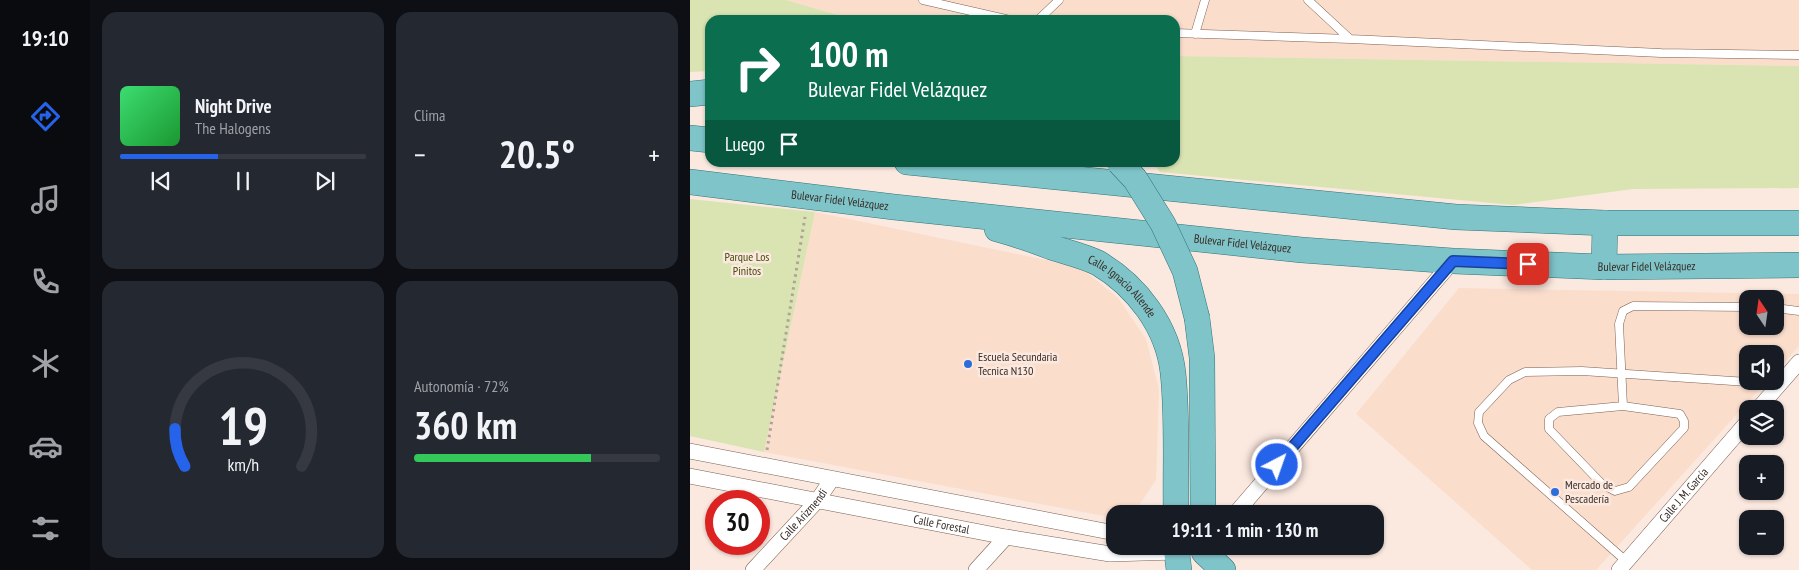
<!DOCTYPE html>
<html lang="es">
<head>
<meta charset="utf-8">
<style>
  body { margin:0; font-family:"PT Sans Narrow",sans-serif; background:#242831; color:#f1f3f6; height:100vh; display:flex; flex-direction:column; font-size:19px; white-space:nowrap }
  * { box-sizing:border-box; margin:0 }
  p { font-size:16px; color:#9ea1a6 }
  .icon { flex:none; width:28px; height:28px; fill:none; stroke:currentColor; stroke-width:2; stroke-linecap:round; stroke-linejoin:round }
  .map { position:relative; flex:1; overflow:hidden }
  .sheet { display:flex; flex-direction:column; gap:12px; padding:12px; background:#0d0f14; width:600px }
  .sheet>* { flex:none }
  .hud { position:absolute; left:15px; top:15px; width:475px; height:152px; border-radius:15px; box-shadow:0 1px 4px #0004; background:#0b6e4f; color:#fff; overflow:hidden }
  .needle { width:32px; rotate:347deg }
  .fabs { position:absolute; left:1049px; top:290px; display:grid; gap:10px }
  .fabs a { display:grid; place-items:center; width:45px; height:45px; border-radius:10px; background:#171b24; box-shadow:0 1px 4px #0004; font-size:25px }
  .speed { position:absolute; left:15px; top:490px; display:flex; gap:10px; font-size:25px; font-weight:700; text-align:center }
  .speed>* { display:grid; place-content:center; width:65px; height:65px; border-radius:50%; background:#171b24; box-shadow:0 1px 4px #0004; line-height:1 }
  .speed .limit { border:8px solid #d22; background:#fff; color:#111 }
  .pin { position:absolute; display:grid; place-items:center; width:42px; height:42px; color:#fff; margin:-21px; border-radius:10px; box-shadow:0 2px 8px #0006 }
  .me { position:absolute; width:55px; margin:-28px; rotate:41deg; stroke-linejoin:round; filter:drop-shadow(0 0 4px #0008) }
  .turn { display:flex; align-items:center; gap:18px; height:105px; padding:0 20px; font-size:22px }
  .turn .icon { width:65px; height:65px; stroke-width:2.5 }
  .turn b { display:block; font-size:35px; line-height:42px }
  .then { display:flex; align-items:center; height:48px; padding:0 20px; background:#0003; gap:10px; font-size:19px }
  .big { font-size:38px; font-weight:700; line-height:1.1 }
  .sheet .widget { flex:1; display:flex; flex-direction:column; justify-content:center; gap:8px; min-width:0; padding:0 18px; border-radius:15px; background:#242831 }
  .sheet .dial { align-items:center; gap:0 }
  .dial svg { height:130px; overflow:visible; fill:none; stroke:#363941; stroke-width:7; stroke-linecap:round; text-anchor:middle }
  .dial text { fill:#f1f3f6; stroke:none }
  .song { display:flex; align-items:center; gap:15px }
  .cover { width:60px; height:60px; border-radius:8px; background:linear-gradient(135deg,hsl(140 70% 55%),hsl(130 70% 35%)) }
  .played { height:5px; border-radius:2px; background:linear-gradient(90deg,#2563eb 40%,#363941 40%) }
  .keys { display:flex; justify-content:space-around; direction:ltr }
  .heat { display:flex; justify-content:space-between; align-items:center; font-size:28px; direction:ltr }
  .charge { height:8px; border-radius:4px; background:linear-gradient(90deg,#34c759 72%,#363941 0) }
  .sheet .tiles { flex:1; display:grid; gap:12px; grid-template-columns:repeat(2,1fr) }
  .trip { position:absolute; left:416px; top:505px; width:278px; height:50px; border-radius:15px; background:#171b24; box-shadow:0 1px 4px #0004; font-weight:700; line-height:50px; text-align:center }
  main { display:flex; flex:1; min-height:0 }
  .tab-bar { display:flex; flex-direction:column; width:90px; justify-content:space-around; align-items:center; background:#090b0e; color:#9ea1a6 }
  .tab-bar .icon { width:35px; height:35px }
  .tab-bar .on { color:#2563eb }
  .tab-bar b { font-size:22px; color:#f1f3f6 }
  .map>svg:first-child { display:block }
</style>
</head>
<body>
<main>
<nav class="tab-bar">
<b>19:10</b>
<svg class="icon on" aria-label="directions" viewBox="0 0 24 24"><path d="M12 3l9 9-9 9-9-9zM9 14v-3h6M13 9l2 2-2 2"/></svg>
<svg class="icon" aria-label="music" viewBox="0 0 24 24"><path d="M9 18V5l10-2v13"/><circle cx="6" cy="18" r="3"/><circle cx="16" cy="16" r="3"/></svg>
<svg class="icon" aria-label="phone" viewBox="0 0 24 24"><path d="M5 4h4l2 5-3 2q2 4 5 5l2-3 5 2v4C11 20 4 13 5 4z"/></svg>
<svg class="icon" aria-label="climate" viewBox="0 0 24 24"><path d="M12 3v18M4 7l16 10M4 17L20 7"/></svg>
<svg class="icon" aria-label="car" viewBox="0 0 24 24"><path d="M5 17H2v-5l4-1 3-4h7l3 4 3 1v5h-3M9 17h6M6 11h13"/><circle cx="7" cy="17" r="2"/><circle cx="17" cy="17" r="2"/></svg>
<svg class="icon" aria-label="filters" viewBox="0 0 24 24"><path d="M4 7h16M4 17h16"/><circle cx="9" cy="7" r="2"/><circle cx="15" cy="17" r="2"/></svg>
</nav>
<section class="sheet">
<div class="tiles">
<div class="widget">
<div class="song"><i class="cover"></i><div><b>Night Drive</b><p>The Halogens</p></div></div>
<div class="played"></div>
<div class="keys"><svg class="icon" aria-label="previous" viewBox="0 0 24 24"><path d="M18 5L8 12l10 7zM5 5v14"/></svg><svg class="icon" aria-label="pause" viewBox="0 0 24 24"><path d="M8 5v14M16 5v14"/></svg><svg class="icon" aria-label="next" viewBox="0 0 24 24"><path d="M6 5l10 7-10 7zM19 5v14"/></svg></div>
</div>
<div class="widget"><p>Clima</p>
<div class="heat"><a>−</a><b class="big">20.5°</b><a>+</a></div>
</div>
<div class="widget dial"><svg viewBox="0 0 100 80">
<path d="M14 69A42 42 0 1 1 86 69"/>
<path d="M14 69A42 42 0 0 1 8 46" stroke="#2563eb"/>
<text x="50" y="56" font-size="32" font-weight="700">19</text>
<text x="50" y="72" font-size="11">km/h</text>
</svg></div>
<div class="widget"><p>Autonomía · 72%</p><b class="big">360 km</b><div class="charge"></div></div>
</div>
</section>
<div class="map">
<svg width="1109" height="570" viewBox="0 0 1109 570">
  <rect width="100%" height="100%" fill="#fbe8df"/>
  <path fill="#fbddcc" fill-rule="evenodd" d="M96,0h1013v66l-624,-10v-36h-320z
    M125,212l265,55 38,31 28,41 13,50 -3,91 -23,34h-18v4l-351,-66z
    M769,288l340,6v52l-24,27v-19h-27v27h19l-171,189h-64l-176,-156zM1058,299h27v27h-27z"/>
  <path fill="#d9e4b2" d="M0,0h96l69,20h-145v51l-20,1z
    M485,56l624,10v122l-166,1 -120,16 -353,-33 -7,-9 22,-1z
    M0,199l125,13 -51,240 -74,-16z"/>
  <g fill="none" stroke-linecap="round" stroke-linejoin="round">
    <defs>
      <path id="service" d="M233,0l87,20
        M618,0l42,39 311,14 138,2
        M348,20l21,-20
        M485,33l175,6
        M505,34l10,-34
        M1085,308l24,3
        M933,406l57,8 4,7v7l-55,59 -14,4 -13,-7 -53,-55v-10l9,-7z
        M933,406l-4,-82 4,-13 10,-5 115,1
        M936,561l-142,-125 -6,-13 1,-11 30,-32 16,-8 57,-1 196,13"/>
      <g id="minor">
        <path d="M1068,409l41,-47"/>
        <path d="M0,451l425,82"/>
        <path id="s1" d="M0,476l316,61 104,17 66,-2"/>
        <path d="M545,514l218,-253"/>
        <path id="s2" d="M63,570l64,-69 15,-22"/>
        <path d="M286,570l30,-33"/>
        <path id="s3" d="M929,570l129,-149"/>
      </g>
      <g id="primary">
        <path d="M0,94l20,-2"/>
        <path d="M0,138l20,2"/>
        <path d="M217,162l549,55 149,6h194"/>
        <path id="s4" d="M0,182l204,25 408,43 151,11 151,6 195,-2"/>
        <path id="s5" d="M307,229c18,5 36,11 54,18 15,5 33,9 47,16 39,23 70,64 75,110 5,46 2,94 3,141"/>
        <path d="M914,267l1,-44"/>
        <path d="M507,318l5,40 1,156"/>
        <path d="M486,546l3,24"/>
        <path d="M514,552l19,18"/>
      </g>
    </defs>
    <use href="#service" stroke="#7b6153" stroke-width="9"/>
    <use href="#minor" stroke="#7b6153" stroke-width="16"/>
    <use href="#primary" stroke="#2f7579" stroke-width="26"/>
    <path stroke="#b1a199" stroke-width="3" stroke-dasharray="2.5 4" stroke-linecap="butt" d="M77,450l38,-233"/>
    <use href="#service" stroke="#fff" stroke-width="8"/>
    <use href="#minor" stroke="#fff" stroke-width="15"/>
    <use href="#primary" stroke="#7fc4c9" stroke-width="25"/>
    <defs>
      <path id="primary-bridge" d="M429,162l16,17 28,45 22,47 12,47"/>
    </defs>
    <use href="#primary-bridge" stroke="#2f7579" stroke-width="26" stroke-linecap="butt"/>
    <use href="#primary-bridge" stroke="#7fc4c9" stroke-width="25"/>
  </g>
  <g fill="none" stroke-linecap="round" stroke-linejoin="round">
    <defs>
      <path id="route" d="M587,465l176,-204 75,3"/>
    </defs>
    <use href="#route" stroke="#184099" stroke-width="12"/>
    <use href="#route" stroke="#2563eb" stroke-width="9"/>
  </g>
  <g fill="#2d6dda" stroke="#fbe8df" stroke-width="2">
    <circle cx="278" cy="364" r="5"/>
    <circle cx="865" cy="492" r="5"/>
  </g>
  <g text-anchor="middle" stroke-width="5" stroke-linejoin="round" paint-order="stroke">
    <g font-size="12" fill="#372c26" stroke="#fbe8df">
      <text dy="4" stroke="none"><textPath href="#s4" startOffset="151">Bulevar Fidel Velázquez</textPath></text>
      <text dy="4" stroke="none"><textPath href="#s4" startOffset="556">Bulevar Fidel Velázquez</textPath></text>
      <text dy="4" stroke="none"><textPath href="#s4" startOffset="961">Bulevar Fidel Velázquez</textPath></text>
      <text dy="4" stroke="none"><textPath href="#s5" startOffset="140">Calle Ignacio Allende</textPath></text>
      <text dy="4" stroke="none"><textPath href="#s3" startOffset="99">Calle J. M. García</textPath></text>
      <text dy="4" stroke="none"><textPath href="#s2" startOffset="75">Calle Arizmendi</textPath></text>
      <text dy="4" stroke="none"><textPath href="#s1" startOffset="256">Calle Forestal</textPath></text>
    </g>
    <g font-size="12" fill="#434d09" stroke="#fbe8df">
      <text x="57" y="261">Parque Los<tspan x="57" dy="14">Pinitos</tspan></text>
    </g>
    <g font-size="12" fill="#372c26" stroke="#fbe8df" text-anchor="start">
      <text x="288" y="361">Escuela Secundaria<tspan x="288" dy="14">Tecnica N130</tspan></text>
      <text x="875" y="489">Mercado de<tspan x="875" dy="14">Pescadería</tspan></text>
    </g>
  </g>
</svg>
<div class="fabs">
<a><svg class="needle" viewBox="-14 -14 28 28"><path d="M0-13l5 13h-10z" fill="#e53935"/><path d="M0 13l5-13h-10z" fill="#9ea1a6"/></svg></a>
<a><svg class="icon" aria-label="sound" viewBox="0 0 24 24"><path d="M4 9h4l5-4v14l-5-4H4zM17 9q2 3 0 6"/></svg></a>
<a><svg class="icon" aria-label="layers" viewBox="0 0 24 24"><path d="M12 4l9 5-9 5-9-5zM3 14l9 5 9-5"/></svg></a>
<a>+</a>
<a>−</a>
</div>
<div class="speed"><div class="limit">30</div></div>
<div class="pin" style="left:838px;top:264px;background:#d93025"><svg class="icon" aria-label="arrive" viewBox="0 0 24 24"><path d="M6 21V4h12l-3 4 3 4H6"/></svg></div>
<svg class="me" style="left:587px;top:465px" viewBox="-20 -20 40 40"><circle r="17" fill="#2563eb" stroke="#fff" stroke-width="3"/><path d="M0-11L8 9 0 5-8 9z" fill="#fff"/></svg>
<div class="trip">19:11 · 1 min · 130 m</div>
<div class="hud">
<div class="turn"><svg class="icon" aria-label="right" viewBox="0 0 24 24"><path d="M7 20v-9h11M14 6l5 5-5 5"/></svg><div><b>100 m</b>Bulevar Fidel Velázquez</div></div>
<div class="then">Luego<svg class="icon" aria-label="arrive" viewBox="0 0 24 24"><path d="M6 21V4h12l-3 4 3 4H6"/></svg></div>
</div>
</div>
</main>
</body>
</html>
